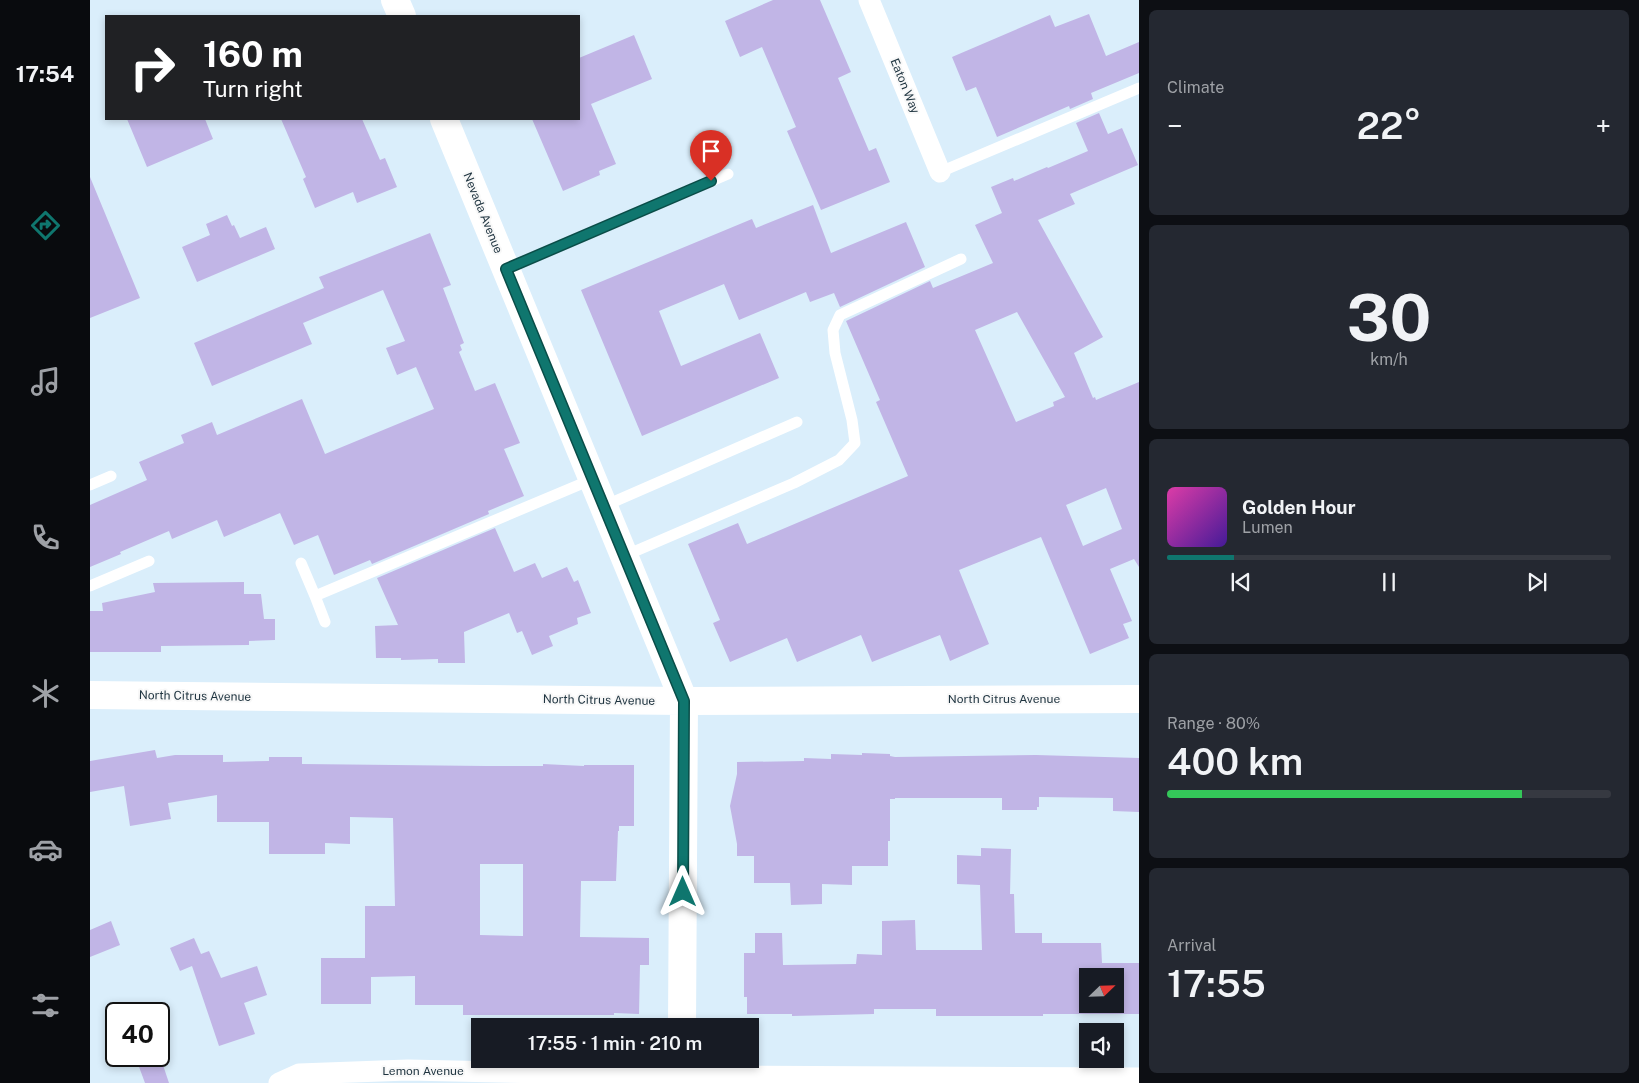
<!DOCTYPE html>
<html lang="en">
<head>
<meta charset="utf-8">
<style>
  body { margin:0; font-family:"Public Sans",sans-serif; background:#242831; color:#f1f3f6; height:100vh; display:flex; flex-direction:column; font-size:19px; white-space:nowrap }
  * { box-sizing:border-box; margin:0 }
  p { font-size:16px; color:#9ea1a6 }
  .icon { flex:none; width:28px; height:28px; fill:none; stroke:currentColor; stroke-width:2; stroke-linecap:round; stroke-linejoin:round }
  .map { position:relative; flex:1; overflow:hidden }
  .panel { display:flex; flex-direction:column; gap:10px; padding:10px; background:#0d0f14; width:500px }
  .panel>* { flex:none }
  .banner { position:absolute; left:15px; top:15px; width:475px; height:105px; border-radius:0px; box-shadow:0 2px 8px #0003; background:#202124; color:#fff; overflow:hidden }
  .needle { width:32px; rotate:67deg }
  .buttons { position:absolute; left:989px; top:968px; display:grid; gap:10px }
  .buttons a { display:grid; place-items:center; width:45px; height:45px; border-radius:0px; background:#171b24; box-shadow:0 2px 8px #0003; font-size:25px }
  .speed { position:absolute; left:15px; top:1002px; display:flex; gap:10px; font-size:25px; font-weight:700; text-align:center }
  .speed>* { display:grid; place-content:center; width:65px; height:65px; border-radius:50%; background:#171b24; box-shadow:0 2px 8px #0003; line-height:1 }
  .speed .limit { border:2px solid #111; border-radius:8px; background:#fff; color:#111 }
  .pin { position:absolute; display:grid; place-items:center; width:42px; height:42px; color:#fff; margin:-51px -21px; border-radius:50% 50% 50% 0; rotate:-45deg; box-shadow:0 0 5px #0007 }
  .pin .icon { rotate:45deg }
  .me { position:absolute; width:55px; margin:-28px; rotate:0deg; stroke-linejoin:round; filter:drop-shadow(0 0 4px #0008) }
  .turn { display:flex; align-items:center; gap:18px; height:105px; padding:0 15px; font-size:22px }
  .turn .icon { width:65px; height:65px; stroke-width:2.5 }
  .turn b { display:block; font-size:35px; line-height:42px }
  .big { font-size:38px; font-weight:600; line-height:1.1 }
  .panel .tile { flex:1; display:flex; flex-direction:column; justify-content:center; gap:8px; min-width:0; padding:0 18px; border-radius:8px; background:#242831 }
  .panel .dial { align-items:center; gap:0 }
  .dial b { font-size:65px; line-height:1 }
  .song { display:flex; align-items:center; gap:15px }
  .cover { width:60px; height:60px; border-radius:8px; background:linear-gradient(135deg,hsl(320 70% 55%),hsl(260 70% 35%)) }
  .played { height:5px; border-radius:2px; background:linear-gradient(90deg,#0f766e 15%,#363941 15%) }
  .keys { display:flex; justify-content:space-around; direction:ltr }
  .heat { display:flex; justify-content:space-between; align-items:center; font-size:28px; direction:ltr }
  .charge { height:8px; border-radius:4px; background:linear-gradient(90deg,#34c759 80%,#363941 0) }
  .trip { position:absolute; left:381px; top:1018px; width:288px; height:50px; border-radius:0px; background:#171b24; box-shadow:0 2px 8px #0003; font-weight:600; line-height:50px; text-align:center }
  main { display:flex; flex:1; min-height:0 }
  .tab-bar { display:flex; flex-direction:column; width:90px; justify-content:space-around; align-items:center; background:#090b0e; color:#9ea1a6 }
  .tab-bar .icon { width:35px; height:35px }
  .tab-bar .on { color:#0f766e }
  .tab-bar b { font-size:22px; color:#f1f3f6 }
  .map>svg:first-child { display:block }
</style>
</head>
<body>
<main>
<nav class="tab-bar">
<b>17:54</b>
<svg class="icon on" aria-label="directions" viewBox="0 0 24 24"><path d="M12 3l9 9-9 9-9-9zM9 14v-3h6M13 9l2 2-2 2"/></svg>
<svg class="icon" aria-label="music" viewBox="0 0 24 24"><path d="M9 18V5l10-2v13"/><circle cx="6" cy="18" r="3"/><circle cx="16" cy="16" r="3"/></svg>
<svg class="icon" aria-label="phone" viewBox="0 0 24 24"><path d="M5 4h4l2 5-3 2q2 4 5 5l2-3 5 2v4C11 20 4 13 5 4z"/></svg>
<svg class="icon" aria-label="climate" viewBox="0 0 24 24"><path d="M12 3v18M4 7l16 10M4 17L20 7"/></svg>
<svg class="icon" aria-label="car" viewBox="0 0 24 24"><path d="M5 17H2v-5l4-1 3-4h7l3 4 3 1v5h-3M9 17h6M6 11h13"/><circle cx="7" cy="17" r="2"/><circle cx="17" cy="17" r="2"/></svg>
<svg class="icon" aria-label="filters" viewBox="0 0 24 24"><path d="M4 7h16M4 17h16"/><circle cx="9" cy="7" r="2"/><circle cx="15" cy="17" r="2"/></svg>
</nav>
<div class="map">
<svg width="1049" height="1083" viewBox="0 0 1049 1083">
  <rect width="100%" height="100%" fill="#daeefb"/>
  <path fill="#c1b5e6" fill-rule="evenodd" d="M683,0h47l31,72 -13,6 31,73 7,-3 14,34 -69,28 -34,-79 9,-4 -34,-80 -22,10 -15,-36z
    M999,14l17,42 33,-14v31l-48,20 2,6 -23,10 -1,-3 -72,31 -21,-50 -10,4 -14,-34 98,-42 5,12z
    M544,35l18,44 -61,25 25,60 -17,7 1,4 -37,16 -31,-72h47v-61z
    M1009,113l9,21 14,-6 16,37 -68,29 5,10 -37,16 65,117 -29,16 19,45 2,-1 1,3 43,-18v185l-5,-8 -24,10 22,52 -9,3 6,14 -39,16 -49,-117 -82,33 30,74 -39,17 -10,-26 -68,27 -11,-27 -64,27 -10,-24 -57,24 -17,-39 7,-3 -32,-76 50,-21 9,21 161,-68 -32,-74 4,-2 -34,-79 84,-40 3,7 60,-25 -18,-38 27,-12 -11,-26 22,-9 1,3 33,-14 1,1 40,-17 -12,-28zM927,312l48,85 -12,5 1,4 -38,16 -41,-92zM1016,488l16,41 -39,17 -17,-41z
    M37,119h78l8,20 -66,28z
    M191,119h81l18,41 5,-2 12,29 -40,16 -4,-11 -38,16 -12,-29 3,-2z
    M0,177l50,121 -50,20z
    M723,205l18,48 75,-31 19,45 -85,40 -6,-14 -24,9 -4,-10 -67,28 -15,-36 -65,27 22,55 79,-33 19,45 -137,58 -61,-146 171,-71 4,9z
    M137,215l5,11 2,-1 6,13 26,-11 9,22 -78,33 -15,-35 28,-12 -4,-11z
    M340,233l21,52 -8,3 21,55 -4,2 2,5 -3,2 16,39 20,-8 25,60 -16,6 20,47 -36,15 1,3 -117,50 -2,-4 -36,15 -16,-40 -24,10 -14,-32 -56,24 -7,-17 -45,19 -3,-8 -49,21 1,2 -31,13v-62l57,-25 -8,-18 45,-19 -3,-8 31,-13 5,13 85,-36 23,55 109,-45 -18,-42 -19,8 -11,-27 19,-7 -22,-51 -80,33 9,21 -100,42 -18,-43 130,-55 -5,-11z
    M405,528l19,44 21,-9 7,15 25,-11 7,15 4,-2 13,33 -14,5 1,6 -29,12 4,10 -21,9 -10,-24 -5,2 -8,-20 -45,19 1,31h-27v-4l-37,1v-2h-25l-1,-32 23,-1 -21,-47z
    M154,582v12h17l3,25h11v21l-26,1v4l-88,1v6h-71v-41h13l-1,-8 53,-11 -2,-9z
    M65,750l2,8 18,-3h48v7l46,-1v-4h33v7l184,2h57v-2l41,2v-1h50v61h-15v5h-1l-2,50h-35l-1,56 69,1v27h-9l-1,49 -25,-1v2h-151v-10h-48v-29l-44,1v27h-50v-46h44v-52h30l-2,-88 -43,-1v27l-25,-1v11h-56v-32h-52v-27l-49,8 3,16 -41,7 -6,-40 -34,6v-31zM390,864h43v72l-43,-1z
    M772,753l28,1v2l5,1 141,-2 103,3v54l-26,-1v-13l-74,-1v10h-2v3h-35v-12h-107v1h-5v42h-2v25h-36v19l-30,-1v20l-31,1 -1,-22h-36v-27h-17v-12l-7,-38 7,-32v-12l67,-1v-3l27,1v-5l31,1z
    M891,848l30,1 -1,45h4l1,39h27v10h59l1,20h37v51h-96v2h-107v-7h-62v5l-82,2v-2h-45v-17h-3v-44h11v-20h27l1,32 73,-1 1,-10 25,1v-34l33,-1 1,30h66l-2,-65 -23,-1v-29l24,1zM998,976h27v28h-27z
    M21,921l9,24 -30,12v-27z
    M104,938l7,16 8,-3 12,27 36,-12 10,29 -23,8 11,31 -36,12 -27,-80 -12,5 -10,-23z
    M45,1056h25l9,27h-24z"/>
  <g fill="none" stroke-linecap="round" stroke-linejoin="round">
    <path stroke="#fff" stroke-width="11" d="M850,172l199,-84
      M416,269l222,-95
      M0,485l21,-9
      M514,506l193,-84
      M534,556l170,-73 45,-23 16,-17 -3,-23 -17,-67 -2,-23 7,-15 121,-56
      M211,563l14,33 10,26
      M0,586l59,-25
      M225,596l278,-117"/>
    <path stroke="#fff" stroke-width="21" d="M779,0l71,172
      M189,1083l20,-9 109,-4 274,6 457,2"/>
    <path stroke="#fff" stroke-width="28" d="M305,0l7,16
      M354,119l240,582 -2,325
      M0,695l594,6 455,-2
      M592,1076v-17"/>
  </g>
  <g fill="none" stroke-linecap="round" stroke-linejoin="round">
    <defs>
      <path id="route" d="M593,892l1,-191 -178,-432 205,-88"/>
    </defs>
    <use href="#route" stroke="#0a4d48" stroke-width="12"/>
    <use href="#route" stroke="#0f766e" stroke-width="9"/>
  </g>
  <g text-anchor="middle" stroke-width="4" stroke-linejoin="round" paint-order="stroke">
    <g font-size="12" fill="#1e333f" stroke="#f8f8f8">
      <text transform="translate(815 86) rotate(68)" y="4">Eaton Way</text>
      <text transform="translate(393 213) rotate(68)" y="4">Nevada Avenue</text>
      <text transform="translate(105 696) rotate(1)" y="4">North Citrus Avenue</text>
      <text x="914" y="703">North Citrus Avenue</text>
      <text transform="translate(509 700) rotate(1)" y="4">North Citrus Avenue</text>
      <text x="333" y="1075">Lemon Avenue</text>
    </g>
  </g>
</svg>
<div class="buttons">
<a><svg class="needle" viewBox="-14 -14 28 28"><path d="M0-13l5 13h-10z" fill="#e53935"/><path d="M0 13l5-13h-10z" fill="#9ea1a6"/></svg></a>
<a><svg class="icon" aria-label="sound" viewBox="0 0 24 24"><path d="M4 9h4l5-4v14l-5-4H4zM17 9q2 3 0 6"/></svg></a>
</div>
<div class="speed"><div class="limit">40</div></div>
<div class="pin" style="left:621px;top:181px;background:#d93025"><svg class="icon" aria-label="arrive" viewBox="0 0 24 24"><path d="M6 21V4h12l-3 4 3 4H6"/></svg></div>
<svg class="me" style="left:593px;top:892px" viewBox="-20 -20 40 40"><path d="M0-17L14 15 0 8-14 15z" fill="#0f766e" stroke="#fff" stroke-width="4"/></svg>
<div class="trip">17:55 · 1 min · 210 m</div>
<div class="banner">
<div class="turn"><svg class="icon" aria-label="right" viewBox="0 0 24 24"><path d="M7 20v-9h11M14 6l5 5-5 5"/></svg><div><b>160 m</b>Turn right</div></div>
</div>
</div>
<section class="panel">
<div class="tile"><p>Climate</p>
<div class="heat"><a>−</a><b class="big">22°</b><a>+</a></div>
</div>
<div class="tile dial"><b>30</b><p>km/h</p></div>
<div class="tile">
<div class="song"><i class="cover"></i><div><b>Golden Hour</b><p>Lumen</p></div></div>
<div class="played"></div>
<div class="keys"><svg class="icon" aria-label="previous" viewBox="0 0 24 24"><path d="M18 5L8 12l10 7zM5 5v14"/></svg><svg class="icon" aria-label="pause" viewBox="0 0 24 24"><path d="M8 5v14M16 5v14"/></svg><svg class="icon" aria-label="next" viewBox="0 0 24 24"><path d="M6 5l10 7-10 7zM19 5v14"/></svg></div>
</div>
<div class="tile"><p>Range · 80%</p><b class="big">400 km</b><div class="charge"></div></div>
<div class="tile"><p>Arrival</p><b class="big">17:55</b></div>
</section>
</main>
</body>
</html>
